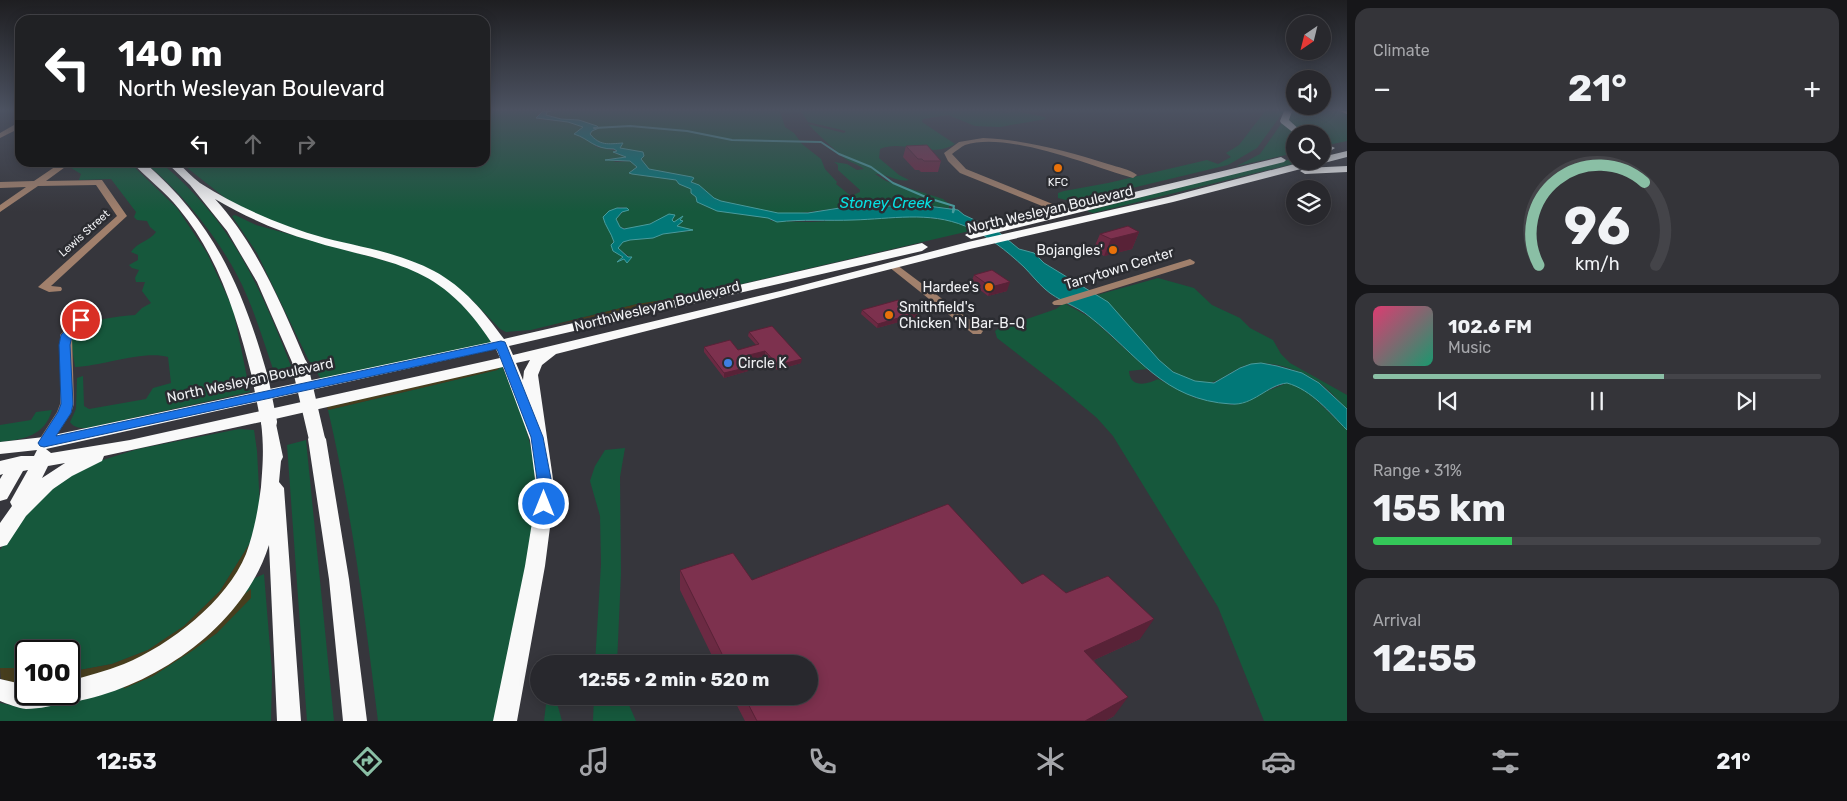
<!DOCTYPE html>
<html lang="en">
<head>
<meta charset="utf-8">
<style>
  body { margin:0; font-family:Rubik,sans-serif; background:#343439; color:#f1f3f6; height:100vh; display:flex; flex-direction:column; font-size:19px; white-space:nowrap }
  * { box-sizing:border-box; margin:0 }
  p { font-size:16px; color:#a5a6aa }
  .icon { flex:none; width:28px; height:28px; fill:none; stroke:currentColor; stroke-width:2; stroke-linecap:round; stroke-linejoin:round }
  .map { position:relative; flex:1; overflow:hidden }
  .panel { display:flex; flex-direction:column; gap:8px; padding:8px; background:#161619; width:500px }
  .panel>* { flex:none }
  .guide { position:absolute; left:15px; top:15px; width:475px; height:152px; border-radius:15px; box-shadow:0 2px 12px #0003,0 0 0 1px #444449; background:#202124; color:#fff; overflow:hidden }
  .needle { width:32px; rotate:215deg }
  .fabs { position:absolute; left:1286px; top:15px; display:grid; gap:10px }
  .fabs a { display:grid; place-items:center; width:45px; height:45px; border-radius:50%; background:#28282d; box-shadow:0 2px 12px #0003,0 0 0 1px #444449; font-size:25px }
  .speed { position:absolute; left:15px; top:640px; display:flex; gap:10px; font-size:25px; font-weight:700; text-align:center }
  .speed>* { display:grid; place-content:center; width:65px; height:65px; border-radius:50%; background:#28282d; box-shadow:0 2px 12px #0003,0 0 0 1px #444449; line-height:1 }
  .speed .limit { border:2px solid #111; border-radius:8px; background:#fff; color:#111 }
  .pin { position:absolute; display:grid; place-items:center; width:42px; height:42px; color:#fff; margin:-21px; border:2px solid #fff; border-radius:50%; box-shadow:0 1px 5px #0007 }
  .me { position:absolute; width:55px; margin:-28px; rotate:0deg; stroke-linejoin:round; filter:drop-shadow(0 0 4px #0008) }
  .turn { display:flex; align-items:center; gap:18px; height:105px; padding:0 20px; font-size:22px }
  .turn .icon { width:65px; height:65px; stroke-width:2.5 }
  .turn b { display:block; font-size:35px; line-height:42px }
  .lanes { display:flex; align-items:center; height:48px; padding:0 20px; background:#0003; justify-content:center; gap:25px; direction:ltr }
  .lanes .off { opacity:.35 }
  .big { font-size:38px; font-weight:700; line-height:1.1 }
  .panel .card { flex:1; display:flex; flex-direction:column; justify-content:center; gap:8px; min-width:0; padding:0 18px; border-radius:15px; background:#343439 }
  .panel .dial { align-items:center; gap:0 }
  .dial svg { height:130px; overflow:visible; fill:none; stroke:#444449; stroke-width:7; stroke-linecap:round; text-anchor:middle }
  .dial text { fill:#f1f3f6; stroke:none }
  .song { display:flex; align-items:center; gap:15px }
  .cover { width:60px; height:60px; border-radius:8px; background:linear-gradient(135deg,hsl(340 70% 55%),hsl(160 70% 35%)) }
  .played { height:5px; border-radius:2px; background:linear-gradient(90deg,#8abfa5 65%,#444449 65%) }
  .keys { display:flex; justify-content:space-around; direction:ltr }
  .heat { display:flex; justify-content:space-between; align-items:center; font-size:28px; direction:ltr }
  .charge { height:8px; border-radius:4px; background:linear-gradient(90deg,#34c759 31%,#444449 0) }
  .trip { position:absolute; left:530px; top:655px; width:288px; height:50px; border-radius:25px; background:#28282d; box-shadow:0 2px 12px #0003,0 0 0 1px #444449; font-weight:700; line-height:50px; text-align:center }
  .menu { display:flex; height:80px; justify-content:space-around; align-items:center; background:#101012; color:#a5a6aa }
  .menu .icon { width:35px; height:35px }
  .menu .active { color:#8abfa5 }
  .menu b { font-size:22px; color:#f1f3f6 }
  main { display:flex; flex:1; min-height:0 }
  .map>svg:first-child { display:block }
</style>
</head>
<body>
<main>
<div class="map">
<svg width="1347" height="721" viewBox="0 0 1347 721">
  <rect width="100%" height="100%" fill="#36363c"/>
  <path fill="#16583c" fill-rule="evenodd" d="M485,111h58l-6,4v4l31,3 16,5 -8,5 21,15 20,4 -3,2 12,4 -18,2 8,3 14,-1 7,6 -6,4 5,3 40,6c5,5 11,5 16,10l-1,2 5,5 1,5 20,9 51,7 4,3 39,1 105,-6 36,5 22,9 -284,66 -53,8 -106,26 -25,2 -6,-3 -28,-29 -29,-23 -172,-55 -42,-21 -48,-38 304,-1zM620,207l7,1 1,2 -5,2 -7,7 4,8c17,5 34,-5 49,-13l5,4 -2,2 2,2 5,-1 -3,5 14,5 -27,3 -10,4 -23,2 -7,2 -5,6 13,10 -11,2 3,-3 -10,-6v-16l-9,-18 5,-6z
    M551,111h229l5,16 9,6 8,11 19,15 4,10 12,13 -1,2 15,12 9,-4v-2l-22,-20v-5l-4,-3 13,2 10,6 7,-1c-6,-5 -16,-7 -21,-12 -11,-10 -24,-21 -35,-33l36,9 2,-2 -38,-9 -7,-11h206l-6,2 15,-2 29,6 1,2 -46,8 -25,-1 -27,-11 -25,4 -1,3 33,22c-24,15 -52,-5 -75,5l-1,9 20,17 10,5c-11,3 -23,-7 -34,-6l11,7 57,18 6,5v4c-33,-4 -69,-3 -102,-1 -23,2 -45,8 -68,6 -20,-1 -45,-5 -63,-14 -9,-5 -14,-14 -25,-17l1,-5 -43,-8 -8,-10 -2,-7 -20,-4v-5c-13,3 -20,1 -29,-9l2,-3 6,-3 -1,-1 -16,-6 -20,-1 -15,-5v-3z
    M1265,111h19l-27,37 -29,17 -154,37 -16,-4v-5l6,-2 44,-8 99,-23 11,4 13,-7 -5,-4 13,-8z
    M1290,111h49l8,4v26l-24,5 -1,-12h-27v19l-58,13 23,-12z
    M1295,158v3h10l-212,52 -6,-2z
    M72,163h58l47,45 30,45 26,56 17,83 -163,36c-7,0 -13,0 -17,-6l6,-13 1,-31 6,-2 1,30 5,3 57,-10 7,-11 18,-5 -3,-26c-24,-7 -66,9 -93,10 -1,-9 -4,-19 -3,-28 2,-19 49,-23 63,-24l7,-7 9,-5 -9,-12 3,-9h-9l-1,-4 4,-8 -7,-2 -3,-3 9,-5v-5l-7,-3c6,-10 19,-11 25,-20l-6,-5 -3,-6 -10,-1 -3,-3 2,-5 -25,-33 -32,1 2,-6 -13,-8z
    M145,163h16c70,57 98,121 130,203l-17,6c-11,-32 -21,-67 -37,-97 -21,-40 -57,-85 -92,-112z
    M235,215l21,10 159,44 29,17 30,31 18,26 -171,36 -13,-20 -51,-106 -25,-37z
    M1158,278l36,10 18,17 28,13 10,10 23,12 8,14 9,9 57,32v14c-8,-7 -14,-15 -22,-22 -20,-16 -60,-32 -86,-19 -18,9 -23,19 -46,13 -25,-7 -39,-27 -56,-45 -13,-14 -26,-27 -40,-41z
    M1064,303l27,15 56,51 -18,2c1,17 18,14 29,8l37,19 38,7 54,-22 13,4 12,9 35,34v291h-83l-46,-114 -105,-171 -16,-18 -37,-31 -63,-49 -2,-7 3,-2 58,-20z
    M502,366l19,46 7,24 5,21 5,52 -42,212h-118c-13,-104 -26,-209 -50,-311l169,-40z
    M52,410c-7,26 -28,29 -52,32v-17l31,-5 5,-8z
    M239,429l15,1 3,21 3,56 -10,36 -30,48 -36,35 -36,24 -36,14 -43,8v-21h-43v23l-4,-1 -4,-5h-18v-118l29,-43 20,-19 44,-25 45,-14z
    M306,440l28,281h-27l-20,-276z
    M625,448l-5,29 1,96 -4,91h-22l6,-100 -1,-48 -10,-35 5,-15 10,-16z
    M264,574l8,98 -1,49h-271v-18c51,10 84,-6 131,-24l-7,9 29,-12 64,-43 36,-54z
    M547,696h8l7,25h-18z
    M594,696h31l11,25h-43z"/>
  <path fill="#473e1e" d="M690,296l-140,30 87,-22z
    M502,366l-5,4 -169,40 -1,-3z
    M250,543l-7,20 -11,20 -24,28 -65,48 -74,28v-15l43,-8 36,-14 36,-24 36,-35z
    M251,589v9l-34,35 -25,18 -39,25 -30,13 8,-10z
    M0,668h18l4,5 4,1v12l-25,-7z"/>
  <path fill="#017878" stroke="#499c9d" d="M543,111h8l-4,1 -1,3 15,4 18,1 18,6 2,2 -7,3 -2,3c10,12 18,10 33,9l-3,5 23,4 1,4 -3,3 8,10 43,8 2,1 -3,4 8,3 15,13 7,3 57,12h30l38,-6 27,-1h55l30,4 6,5 32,15 23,19 15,4 10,10 64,39 51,58 14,12 22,9 19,2 26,-15 11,-4 10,-1 16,3 25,7 17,10 28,26v21c-18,-18 -35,-40 -60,-47 -20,2 -34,23 -56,21 -68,-4 -93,-49 -141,-87 -14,-12 -32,-16 -45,-28 -8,-7 -14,-15 -21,-22 -17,-16 -37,-32 -59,-41 -36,-15 -74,-7 -112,-6 -25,1 -51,-1 -76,2l-9,-4 -51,-7 -20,-9 -1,-5 -5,-4v-4l-12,-5 -3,-4 -44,-6 -3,-1 8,-6 -7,-6 -25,-1 21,-3 -13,-5 4,-1 -3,-2c-21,0 -24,-10 -40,-15l9,-7 -15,-5 -32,-4z
    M617,208h10l2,2 -7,2 -6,7 4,8 4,2 26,-5 19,-10 6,1 -3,5 2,2 9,-6 -3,4 3,1 -6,5 16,4 -30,4 -10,4 -23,2 -7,2 -5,6 10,9h4l-5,6 -3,-4 -7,3 6,-5 -10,-6 -2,-6 3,-3c-3,-10 -9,-16 -11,-25l6,-6z"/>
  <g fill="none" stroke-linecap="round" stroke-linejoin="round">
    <path stroke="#499c9d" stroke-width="2" d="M594,128l36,-2 57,5 45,9 89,2 18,12 32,13 22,16 35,15 26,8 -1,4"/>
    <path stroke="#499c9d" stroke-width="2.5" d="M953,212l1,-3"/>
    <path fill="#a1806c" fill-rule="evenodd" d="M14,125h6v3l-20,10v-5z
      M983,138c43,2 84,13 125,26 9,3 22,5 29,11l-4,3c-43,-12 -125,-47 -168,-33 -4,2 -9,6 -13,9l14,15 99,40 2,2 -5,3 -102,-41 -12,-12 -4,-8 15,-11z
      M62,162h10l-26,19 56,-1 25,36 -76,70 10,1 1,2 -1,2 -12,1 -11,-5 79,-71 -21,-31 -58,1 -38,26v-7l26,-18 -26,1v-6l34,-1z
      M1190,259l5,3 -1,2 -132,41h-8l-2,-2 2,-2z
      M893,262l88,66 2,3 -2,3h-8l-84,-67 -1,-2 1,-2z
      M81,317l6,3 -15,16 2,68 -3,9 -22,34h-10l-2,-4 20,-31 3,-8v-69l17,-17z"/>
    <path fill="#f8d0b7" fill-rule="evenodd" d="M1340,111h7v3z"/>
    <path fill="#f9f9f9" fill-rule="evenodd" d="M1284,111h8l-3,9 15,14h-9l-14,-11 -1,-2z
      M1322,142l13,6 -5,3 -8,-3z
      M1347,151v6l-174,45 -203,47 -414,105 -14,11 -4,10 15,104v25l-8,62 -28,155h-24l32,-155 10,-62v-25l-5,-39 -27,-73 -228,52 8,38 -2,4 -2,21 5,6 17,233h-24l-8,-176c-26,83 -119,146 -202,158 -13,2 -27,6 -41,6 -9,-1 -18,-5 -26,-8v-22l26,6v9h43v-13c18,-5 37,-10 55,-17 46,-19 103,-63 122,-110 8,-22 12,-44 15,-67 2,-25 3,-40 0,-65l-157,34 -2,5 -30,15 -19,13 -27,27 -19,29 -7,2v-24l12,-17 -2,-4 18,-32 -5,1 -16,28 -7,2v-22l3,-5 -3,1v-14l21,-5h13l3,-6 -37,4v-12l44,-5 447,-95c-12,-18 -25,-35 -42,-49 -38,-33 -91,-37 -137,-52 -35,-10 -66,-24 -97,-42 43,47 68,109 93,167l-3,3h-10l-38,-87 -30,-51 -37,-46 -24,-23h11c8,7 15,15 23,21 38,24 81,43 125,55 36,9 75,15 109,33 30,16 50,41 70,68l418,-96 6,4 -6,4 -413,95 4,9 267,-64 188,-49 200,-45 138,-36h16v-4zM496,349l4,9 -370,82 -79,13 -5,-4zM530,360l-6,11 -1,9 -7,-17zM65,463l-23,15 6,-12z
      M1281,157l5,3 -2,2 -313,77 -6,-4 6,-4z
      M132,162h12c71,61 99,127 124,215l-3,3h-10l-3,-3c-15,-59 -33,-120 -73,-168 -14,-18 -32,-30 -47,-47z
      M1347,166v6l-42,2 -5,-3 5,-3z
      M317,433l6,2 3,4 23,140 18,142h-24l-14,-142 -21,-140 3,-4z"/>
    <path stroke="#f9f9f9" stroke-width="16" d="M300,366l17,73
      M260,377l9,45"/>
  </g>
  <path fill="#6c2a43" d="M906,146l35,15 -3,11h-17l-2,-2h-4l-12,-13z
    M1139,232l-7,17 -28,7 -11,-6 7,-16z
    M974,275l33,16 -19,5 -17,-13z
    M862,310l56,2 -1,5 -40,11 -16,-14z
    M749,332l52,31 -24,7 -12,-14 -21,5 5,6 -1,4 -24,7 -20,-26v-5l34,3 18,-5 -8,-9z
    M680,570l72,10 270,4 44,9 74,46 -46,21 20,56 -9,5h-360l-13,-25h77v-32h-93l-36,-74z"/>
  <path fill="#582237" d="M1139,232l-7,17 -28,7 7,-17z
    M1010,282l-3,9 -19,5 3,-9z
    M918,312l-1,5 -40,11 1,-4z
    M765,351v5l-24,6v-5z
    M802,359l-1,4 -24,7 1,-5z
    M749,367l-1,4 -24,7v-5z
    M1154,619l-14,20 -68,31 12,-19z
    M1128,697l-14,19 -9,5h-20z"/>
  <path fill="#7d314e" stroke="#582237" d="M927,145l14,16h-17l-2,-2h-4l-12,-13z
    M1128,226l11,6 -28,7 -11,-5z
    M992,270l18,12 -19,5 -17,-12z
    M898,300l20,12 -40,12 -16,-14z
    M772,326l30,33 -24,6 -13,-14 -24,6 8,10 -25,6 -20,-26 26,-7 8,10 21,-6 -10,-12z
    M948,504l74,80 21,-10 23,19 42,-17 46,43 -70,32 44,46 -43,24h-328l-13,-25h65v-32h-82l-47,-94 53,-17 19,27z"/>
  <linearGradient id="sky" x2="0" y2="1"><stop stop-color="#1e1e21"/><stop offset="0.52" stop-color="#4c5261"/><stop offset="1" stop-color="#4c5261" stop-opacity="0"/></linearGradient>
  <rect width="1347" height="212" fill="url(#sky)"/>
  <path fill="#1a73e8" stroke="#114b97" d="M81,317l6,3 -15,16 -2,9 3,59 -2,9 -15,23 445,-95 4,1 38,95 8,42v25l-2,3 -5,2 -5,-2 -2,-3v-25l-6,-42 -34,-88 -453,98 -4,-1 -2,-3 20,-31 3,-8 -2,-59 2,-10 17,-17z"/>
  <g fill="#e8710a" stroke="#2b2c31" stroke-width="2">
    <circle cx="1058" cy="168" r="5"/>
    <circle cx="1113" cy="250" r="5"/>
    <circle cx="989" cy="287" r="5"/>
    <circle cx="889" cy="315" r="5"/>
  </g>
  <circle fill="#3f7fe0" stroke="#2b2c31" stroke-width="2" cx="728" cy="363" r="5"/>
  <g text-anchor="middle" stroke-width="5" stroke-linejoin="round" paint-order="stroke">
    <g font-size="11" fill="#f0f1f4" stroke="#2b2c31">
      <text x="1058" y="186">KFC</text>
    </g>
    <g font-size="11" fill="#f0f1f4" stroke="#2b2c31">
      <text transform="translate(84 233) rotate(-42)" y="4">Lewis Street</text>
    </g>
    <g font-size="14" fill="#f0f1f4" stroke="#2b2c31">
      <text transform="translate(1050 209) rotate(-13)" y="5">North Wesleyan Boulevard</text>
      <text transform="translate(1119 268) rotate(-17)" y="5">Tarrytown Center</text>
      <text transform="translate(657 306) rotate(-14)" y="5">North Wesleyan Boulevard</text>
      <text transform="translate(250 380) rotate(-12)" y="5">North Wesleyan Boulevard</text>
    </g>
    <g font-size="14" fill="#f0f1f4" stroke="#2b2c31" text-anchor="end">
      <text x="1103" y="255">Bojangles'</text>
      <text x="979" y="292">Hardee's</text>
      <text x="899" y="312" text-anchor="start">Smithfield's<tspan x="899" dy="16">Chicken 'N Bar-B-Q</tspan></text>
      <text x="738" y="368" text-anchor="start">Circle K</text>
    </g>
    <g font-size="15" font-style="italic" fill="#06e1e3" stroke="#2b2c31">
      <text x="886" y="208">Stoney Creek</text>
    </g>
  </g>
</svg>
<div class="fabs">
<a><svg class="needle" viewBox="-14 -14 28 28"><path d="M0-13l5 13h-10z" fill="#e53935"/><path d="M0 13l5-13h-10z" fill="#a5a6aa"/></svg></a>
<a><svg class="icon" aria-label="sound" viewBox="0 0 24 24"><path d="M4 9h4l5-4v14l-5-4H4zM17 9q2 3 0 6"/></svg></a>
<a><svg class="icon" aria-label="search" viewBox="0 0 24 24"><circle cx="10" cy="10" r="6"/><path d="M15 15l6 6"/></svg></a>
<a><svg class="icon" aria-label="layers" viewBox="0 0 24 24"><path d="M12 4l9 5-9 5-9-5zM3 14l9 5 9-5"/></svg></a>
</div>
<div class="speed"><div class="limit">100</div></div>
<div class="pin" style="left:81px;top:320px;background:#d93025"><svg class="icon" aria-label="arrive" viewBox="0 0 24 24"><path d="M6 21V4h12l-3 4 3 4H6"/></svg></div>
<svg class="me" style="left:544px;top:504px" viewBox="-20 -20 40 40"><circle r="17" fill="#1a73e8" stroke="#fff" stroke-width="3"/><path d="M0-11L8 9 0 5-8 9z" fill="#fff"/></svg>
<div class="trip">12:55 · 2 min · 520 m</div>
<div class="guide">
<div class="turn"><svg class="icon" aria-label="left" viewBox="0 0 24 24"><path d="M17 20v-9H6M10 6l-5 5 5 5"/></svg><div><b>140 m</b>North Wesleyan Boulevard</div></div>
<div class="lanes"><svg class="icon" aria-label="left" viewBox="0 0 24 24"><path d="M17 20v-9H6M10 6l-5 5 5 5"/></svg><svg class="icon off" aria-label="ahead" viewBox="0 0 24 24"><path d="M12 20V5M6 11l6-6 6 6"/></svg><svg class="icon off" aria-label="right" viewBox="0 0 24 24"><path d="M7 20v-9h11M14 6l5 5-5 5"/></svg></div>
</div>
</div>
<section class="panel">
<div class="card"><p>Climate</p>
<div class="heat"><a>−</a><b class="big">21°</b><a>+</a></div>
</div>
<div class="card dial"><svg viewBox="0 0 100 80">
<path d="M14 69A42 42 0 1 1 86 69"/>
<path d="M14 69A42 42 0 0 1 79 18" stroke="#8abfa5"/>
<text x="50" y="56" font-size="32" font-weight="700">96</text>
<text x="50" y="72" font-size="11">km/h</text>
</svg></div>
<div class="card">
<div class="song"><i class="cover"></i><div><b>102.6 FM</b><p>Music</p></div></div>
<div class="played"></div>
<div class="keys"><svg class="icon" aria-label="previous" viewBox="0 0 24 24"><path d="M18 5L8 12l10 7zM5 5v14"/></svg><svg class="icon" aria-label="pause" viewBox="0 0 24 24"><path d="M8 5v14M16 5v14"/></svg><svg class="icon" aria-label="next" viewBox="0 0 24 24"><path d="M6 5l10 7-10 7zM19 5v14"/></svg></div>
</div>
<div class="card"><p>Range · 31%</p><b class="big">155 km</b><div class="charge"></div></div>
<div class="card"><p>Arrival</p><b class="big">12:55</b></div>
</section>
</main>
<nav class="menu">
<b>12:53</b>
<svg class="icon active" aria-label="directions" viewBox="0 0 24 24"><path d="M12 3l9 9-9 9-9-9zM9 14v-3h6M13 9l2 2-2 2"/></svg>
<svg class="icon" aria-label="music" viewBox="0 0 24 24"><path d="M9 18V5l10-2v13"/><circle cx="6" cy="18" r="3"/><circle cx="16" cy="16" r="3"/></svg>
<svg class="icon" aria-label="phone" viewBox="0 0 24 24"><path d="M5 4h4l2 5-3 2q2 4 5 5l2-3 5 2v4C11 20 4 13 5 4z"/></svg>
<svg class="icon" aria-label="climate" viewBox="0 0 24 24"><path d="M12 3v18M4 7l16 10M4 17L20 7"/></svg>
<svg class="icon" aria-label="car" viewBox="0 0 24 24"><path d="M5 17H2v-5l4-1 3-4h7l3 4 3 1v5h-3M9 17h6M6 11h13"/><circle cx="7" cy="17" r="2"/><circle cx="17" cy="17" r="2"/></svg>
<svg class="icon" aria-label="filters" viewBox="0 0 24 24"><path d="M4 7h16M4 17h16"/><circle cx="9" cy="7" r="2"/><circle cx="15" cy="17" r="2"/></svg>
<b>21°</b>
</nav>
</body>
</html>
